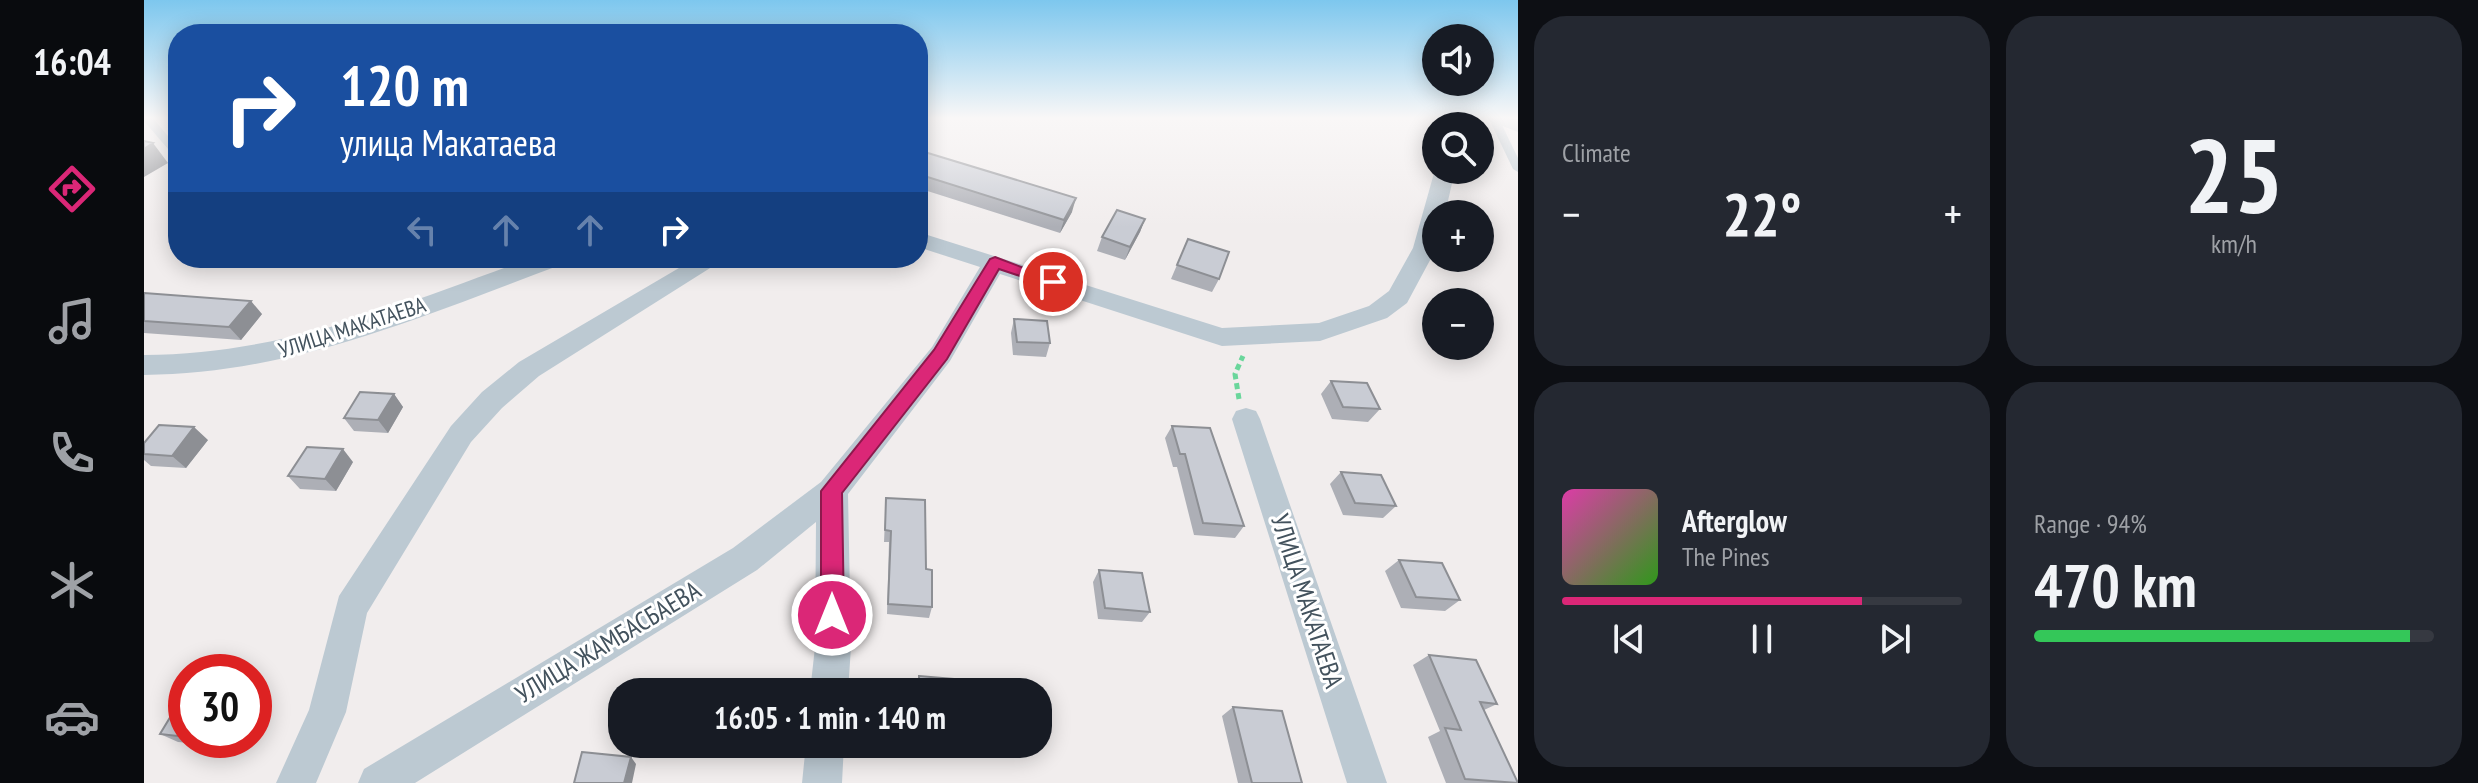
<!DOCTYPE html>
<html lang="en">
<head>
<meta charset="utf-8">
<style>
  body { margin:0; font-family:"PT Sans Narrow",sans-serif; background:#242831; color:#f1f3f6; height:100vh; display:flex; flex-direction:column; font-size:30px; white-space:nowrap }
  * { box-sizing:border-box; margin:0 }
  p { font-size:26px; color:#9ea1a6 }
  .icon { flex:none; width:44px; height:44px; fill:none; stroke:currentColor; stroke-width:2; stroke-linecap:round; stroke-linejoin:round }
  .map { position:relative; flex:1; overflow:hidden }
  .panel { display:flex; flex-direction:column; gap:16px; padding:16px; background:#0d0f14; width:960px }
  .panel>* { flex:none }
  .guide { position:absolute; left:24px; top:24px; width:760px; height:244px; border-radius:32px; box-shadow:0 4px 20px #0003; background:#1a4fa0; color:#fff; overflow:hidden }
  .fabs { position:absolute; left:1278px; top:24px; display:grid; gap:16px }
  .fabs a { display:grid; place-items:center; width:72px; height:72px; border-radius:50%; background:#171b24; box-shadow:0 4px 20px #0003; font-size:40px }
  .speed { position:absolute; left:24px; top:654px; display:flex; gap:16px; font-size:40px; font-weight:700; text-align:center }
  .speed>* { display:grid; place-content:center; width:104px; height:104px; border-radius:50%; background:#171b24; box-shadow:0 4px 20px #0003; line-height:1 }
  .speed .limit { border:12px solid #d22; background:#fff; color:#111 }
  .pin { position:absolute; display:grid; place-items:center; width:68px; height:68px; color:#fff; margin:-34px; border:4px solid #fff; border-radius:50%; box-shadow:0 2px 8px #0007 }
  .me { position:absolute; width:88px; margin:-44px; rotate:0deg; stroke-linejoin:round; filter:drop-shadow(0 0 6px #0008) }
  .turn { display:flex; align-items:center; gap:28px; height:168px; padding:0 40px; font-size:36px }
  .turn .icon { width:104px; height:104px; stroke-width:2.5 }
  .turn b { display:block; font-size:56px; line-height:68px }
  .lanes { display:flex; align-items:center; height:76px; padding:0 40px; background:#0003; justify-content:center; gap:40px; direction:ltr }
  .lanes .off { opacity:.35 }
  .big { font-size:60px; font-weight:800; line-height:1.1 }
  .panel .tile { flex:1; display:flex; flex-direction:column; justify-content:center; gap:12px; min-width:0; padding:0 28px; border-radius:32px; background:#242831 }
  .panel .dial { align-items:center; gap:0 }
  .dial b { font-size:104px; line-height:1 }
  .song { display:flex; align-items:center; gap:24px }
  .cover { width:96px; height:96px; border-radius:12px; background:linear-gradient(135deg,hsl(320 70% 55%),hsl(110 70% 35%)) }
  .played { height:8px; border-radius:4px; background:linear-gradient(90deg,#db2777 75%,#363941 75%) }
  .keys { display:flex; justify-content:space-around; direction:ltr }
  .heat { display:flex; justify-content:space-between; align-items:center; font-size:44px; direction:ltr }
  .charge { height:12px; border-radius:6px; background:linear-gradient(90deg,#34c759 94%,#363941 0) }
  .panel .tiles { flex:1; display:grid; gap:16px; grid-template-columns:repeat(2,1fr) }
  .trip { position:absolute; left:464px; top:678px; width:444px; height:80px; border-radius:32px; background:#171b24; box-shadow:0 4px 20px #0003; font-weight:800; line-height:80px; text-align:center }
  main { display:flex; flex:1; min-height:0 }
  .tab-bar { display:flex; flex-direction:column; width:144px; justify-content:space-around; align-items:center; background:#090b0e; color:#9ea1a6 }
  .tab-bar .icon { width:56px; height:56px }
  .tab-bar .selected { color:#db2777 }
  .tab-bar b { font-size:36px; color:#f1f3f6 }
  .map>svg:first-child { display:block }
</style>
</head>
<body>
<main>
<nav class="tab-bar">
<b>16:04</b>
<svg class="icon selected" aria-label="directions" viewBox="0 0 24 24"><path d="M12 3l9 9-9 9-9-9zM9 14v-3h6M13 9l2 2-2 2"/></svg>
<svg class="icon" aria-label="music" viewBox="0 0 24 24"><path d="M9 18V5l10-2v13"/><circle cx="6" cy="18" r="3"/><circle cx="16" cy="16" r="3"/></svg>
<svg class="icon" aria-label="phone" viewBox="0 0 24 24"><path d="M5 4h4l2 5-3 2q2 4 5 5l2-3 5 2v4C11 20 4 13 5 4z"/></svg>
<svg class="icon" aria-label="climate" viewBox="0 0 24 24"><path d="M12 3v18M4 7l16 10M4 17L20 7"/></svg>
<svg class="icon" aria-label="car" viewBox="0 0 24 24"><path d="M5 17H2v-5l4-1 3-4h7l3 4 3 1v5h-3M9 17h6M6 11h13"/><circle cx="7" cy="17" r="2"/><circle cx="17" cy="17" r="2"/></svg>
</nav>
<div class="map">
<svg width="1374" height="783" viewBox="0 0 1374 783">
  <rect width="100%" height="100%" fill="#f1eded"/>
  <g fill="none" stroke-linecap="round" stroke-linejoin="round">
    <path stroke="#6ad69b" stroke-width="5" stroke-dasharray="6 4" stroke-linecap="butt" d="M1095,399l-4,-25 8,-18"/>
    <path fill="#bcc9d2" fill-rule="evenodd" d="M0,117h8l26,31v9l-4,-1 -30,-35z
      M1344,117h10l20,41v14l-5,-3z"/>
    <path fill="#bcc9d2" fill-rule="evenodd" d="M1309,117h20l-3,9h-20z
      M1344,117l30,2v13l-28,-11z
      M1292,166v4h19l-10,44h-9v35l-29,54 -20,15 -67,23 -98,5 -222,-72 -50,87 -102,133 3,153 -3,45h-38l5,-45 1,-125 -59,48 -342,213h-57l6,-14 369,-221 88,-66 111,-135 48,-80 -62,-20v-15l304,96 97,-5 50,-17 20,-15 24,-43z
      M387,258h36l-4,6c-137,51 -270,110 -419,111v-20c140,-1 258,-50 387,-97z
      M552,258h30l-187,118 -37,32 -31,34 -104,171 -21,99 -30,71h-40l33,-73 30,-114 112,-170 31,-34 37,-30z
      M1102,408l10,3 4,8 127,364h-40l-115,-364 4,-8z
      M662,744h38l-2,39h-40z"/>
  </g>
  <path fill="#adafb6" d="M774,150l154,62 -12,21 -142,-45z
    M1001,219l-5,13 -15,28 -28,-9 5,-14z
    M1044,239l31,40 -7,13 -41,-13z
    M0,293l118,21 -21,26 -97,-7z
    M870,319l36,24 -4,14 -33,-2 -2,-22z
    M1187,381l49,28 -12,13 -36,-3 -11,-25z
    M250,394l9,13 -15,26 -34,-2 -10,-13z
    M1028,426l72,100 -9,12 -41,-3 -17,-68h-4l-8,-29z
    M64,440l-22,28 -35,-2 -7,-6v-17z
    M209,462l-17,29 -36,-2 -12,-13z
    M1197,472l55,34 -13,12 -40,-3 -13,-31z
    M742,498l40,71 6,38 -3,11 -42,-4 2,-72h-5z
    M1255,560l61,40 -15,11 -44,-3 -16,-37z
    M955,570l51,42 -8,10 -44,-3 -5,-37z
    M1285,655l68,49 -13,6 34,73h-72l-18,-46 12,-6 -27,-66z
    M42,691v49h41l-3,6 -46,-4 -18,-8z
    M1089,707l69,76h-64l-16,-67z"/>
  <path fill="#8d8f94" d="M9,143l15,20 -24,14v-28z
    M932,198l-4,14 -12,21 4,-13z
    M1001,219l-5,13 -15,28 5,-13z
    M107,301l11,13 -21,26 -12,-13z
    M250,394l9,13 -15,26 -10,-13z
    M50,427l14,13 -22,28 -14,-12z
    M199,449l10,13 -17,29 -11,-12z
    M66,740h17l-3,6z
    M487,757l5,7 -4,19h-8z"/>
  <path fill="#c9ccd4" stroke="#8d8f94" stroke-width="2" d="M0,141l9,2 -9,6z
    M774,150l158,48 -12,22 -146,-46z
    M973,210l28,9 -15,28 -28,-10z
    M1044,239l41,13 -10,27 -42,-14z
    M0,293l107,8 -22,26 -85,-6z
    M870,319l33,2 3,22 -33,-1z
    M1187,381l36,2 13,26 -37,-2z
    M216,392l34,2 -16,26 -34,-2z
    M15,425l35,2 -22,29 -28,-2v-11z
    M1028,426l38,2 34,98 -41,-3 -18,-69h-5z
    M163,447l36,2 -18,30 -37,-3z
    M1197,472l40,3 15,31 -41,-3z
    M742,498l39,2 1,69 6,1v37l-44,-3 3,-73 -6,-1z
    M1255,560l43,3 18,37 -44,-3z
    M955,570l43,3 8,39 -45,-4z
    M1285,655l47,5 21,44 -17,-2 38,81 -53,-4 -20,-51 16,2z
    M775,676l46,4v12h-46z
    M42,691v46l-26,-3z
    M1089,707l49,4 20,72h-50z
    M438,752l49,5 -7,26h-50z"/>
  <linearGradient id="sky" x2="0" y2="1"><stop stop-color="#7dc7ee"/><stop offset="0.52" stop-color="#f9f7f7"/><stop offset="1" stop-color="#f9f7f7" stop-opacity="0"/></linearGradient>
  <rect width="1374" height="227" fill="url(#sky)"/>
  <path fill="#db2777" stroke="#8e194d" stroke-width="2" d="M851,257l66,25 -8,5 -54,-18 -52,90 -105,134 2,122 -4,8 -8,3 -8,-3 -3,-8v-124l113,-141 56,-91z"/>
  <g text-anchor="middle" stroke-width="6" stroke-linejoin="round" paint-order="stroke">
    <g font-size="22" fill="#43525d" stroke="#fff">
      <text transform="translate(208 327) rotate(-18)" y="8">УЛИЦА МАКАТАЕВА</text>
    </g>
    <g font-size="26" fill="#43525d" stroke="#fff">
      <text transform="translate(1163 601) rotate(72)" y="9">УЛИЦА МАКАТАЕВА</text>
      <text transform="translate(464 642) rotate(-31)" y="9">УЛИЦА ЖАМБАСБАЕВА</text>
    </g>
  </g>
</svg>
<div class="fabs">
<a><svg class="icon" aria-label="sound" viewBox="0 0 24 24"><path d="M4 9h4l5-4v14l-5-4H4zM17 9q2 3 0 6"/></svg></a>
<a><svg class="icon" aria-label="search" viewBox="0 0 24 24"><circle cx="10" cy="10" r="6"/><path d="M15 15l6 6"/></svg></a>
<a>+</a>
<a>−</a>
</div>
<div class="speed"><div class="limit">30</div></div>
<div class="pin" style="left:909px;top:282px;background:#d93025"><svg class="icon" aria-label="arrive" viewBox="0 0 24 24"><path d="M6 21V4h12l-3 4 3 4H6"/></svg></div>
<svg class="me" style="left:688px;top:615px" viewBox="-20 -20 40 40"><circle r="17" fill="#db2777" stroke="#fff" stroke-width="3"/><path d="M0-11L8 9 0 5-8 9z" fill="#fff"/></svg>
<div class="trip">16:05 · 1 min · 140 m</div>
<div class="guide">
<div class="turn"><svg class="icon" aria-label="right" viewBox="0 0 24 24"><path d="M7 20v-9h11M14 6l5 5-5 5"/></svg><div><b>120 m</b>улица Макатаева</div></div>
<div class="lanes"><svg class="icon off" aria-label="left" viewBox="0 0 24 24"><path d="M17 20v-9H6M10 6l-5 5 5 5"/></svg><svg class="icon off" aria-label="ahead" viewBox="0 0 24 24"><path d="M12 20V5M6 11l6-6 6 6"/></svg><svg class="icon off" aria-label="ahead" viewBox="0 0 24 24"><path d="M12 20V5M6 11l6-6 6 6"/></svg><svg class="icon" aria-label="right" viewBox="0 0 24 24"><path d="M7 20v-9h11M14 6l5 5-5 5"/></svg></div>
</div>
</div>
<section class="panel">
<div class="tiles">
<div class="tile"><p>Climate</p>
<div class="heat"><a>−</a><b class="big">22°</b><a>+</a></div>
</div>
<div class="tile dial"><b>25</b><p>km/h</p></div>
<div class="tile">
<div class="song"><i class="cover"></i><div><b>Afterglow</b><p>The Pines</p></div></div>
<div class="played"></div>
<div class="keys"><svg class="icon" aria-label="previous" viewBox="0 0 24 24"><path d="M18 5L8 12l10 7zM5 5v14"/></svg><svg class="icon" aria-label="pause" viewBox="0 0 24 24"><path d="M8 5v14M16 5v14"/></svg><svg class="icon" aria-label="next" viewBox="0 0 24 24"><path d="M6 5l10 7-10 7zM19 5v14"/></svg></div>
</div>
<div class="tile"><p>Range · 94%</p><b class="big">470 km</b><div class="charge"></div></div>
</div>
</section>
</main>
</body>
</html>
